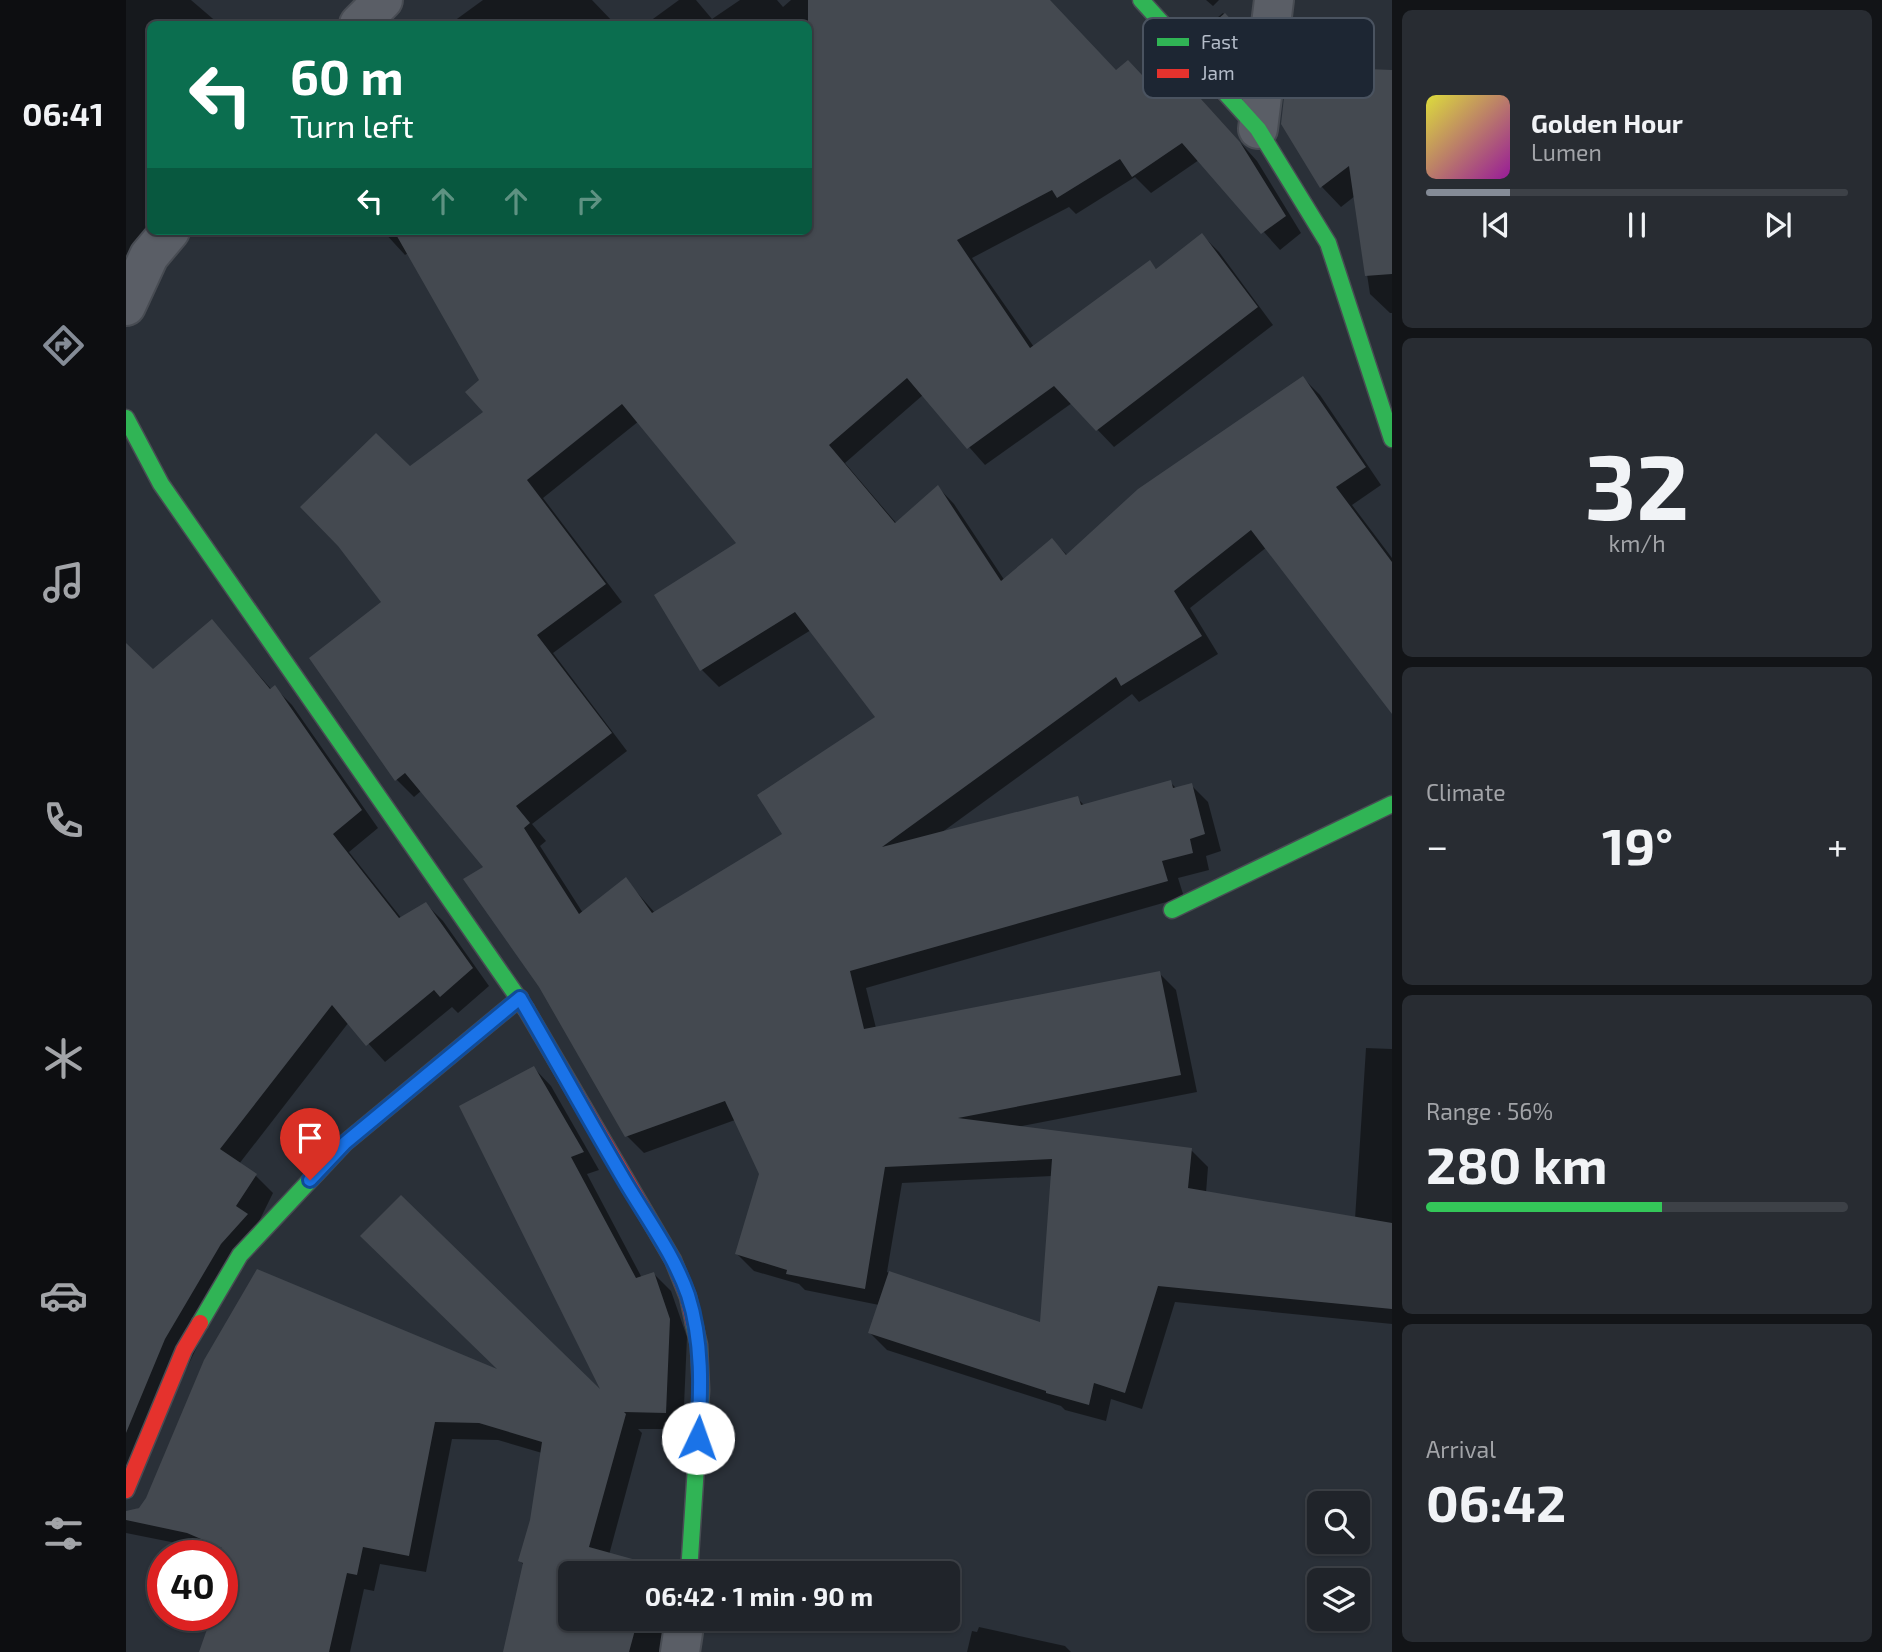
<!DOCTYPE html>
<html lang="en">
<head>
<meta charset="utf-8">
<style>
  body { margin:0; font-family:"Exo 2",sans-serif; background:#282c32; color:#f1f3f6; height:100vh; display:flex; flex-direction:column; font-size:26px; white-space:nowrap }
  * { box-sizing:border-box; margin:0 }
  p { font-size:23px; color:#a2a4a8 }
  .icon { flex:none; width:38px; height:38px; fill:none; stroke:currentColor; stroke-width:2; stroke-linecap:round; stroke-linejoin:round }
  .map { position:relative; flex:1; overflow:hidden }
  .panel { display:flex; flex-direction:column; gap:10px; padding:10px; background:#121417; width:490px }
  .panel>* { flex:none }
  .top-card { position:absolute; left:21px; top:21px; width:665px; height:214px; border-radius:10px; box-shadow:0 2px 5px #0004,0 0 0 2px #3d4147; background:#0b6e4f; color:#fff; overflow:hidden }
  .fabs { position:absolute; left:1181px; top:1491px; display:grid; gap:14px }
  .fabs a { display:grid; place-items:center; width:63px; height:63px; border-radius:10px; background:#20242a; box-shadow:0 2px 5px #0004,0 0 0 2px #3d4147; font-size:35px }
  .speed { position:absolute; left:21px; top:1540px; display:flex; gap:14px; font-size:35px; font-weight:700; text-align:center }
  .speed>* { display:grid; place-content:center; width:91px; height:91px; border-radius:50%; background:#20242a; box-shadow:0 2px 5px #0004,0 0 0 2px #3d4147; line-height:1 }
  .speed .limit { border:10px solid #d22; background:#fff; color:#111 }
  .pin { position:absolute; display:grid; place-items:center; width:60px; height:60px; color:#fff; margin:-72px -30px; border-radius:50% 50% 50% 0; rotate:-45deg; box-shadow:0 0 7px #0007 }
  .pin .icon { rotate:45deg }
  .me { position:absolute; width:77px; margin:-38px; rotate:3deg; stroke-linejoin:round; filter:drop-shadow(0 0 5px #0008) }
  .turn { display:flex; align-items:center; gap:24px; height:147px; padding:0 28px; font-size:32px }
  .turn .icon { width:91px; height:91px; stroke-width:2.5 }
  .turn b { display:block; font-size:49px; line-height:60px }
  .lanes { display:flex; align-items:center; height:66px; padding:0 28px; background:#0003; justify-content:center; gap:35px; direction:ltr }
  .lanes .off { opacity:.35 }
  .big { font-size:52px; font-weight:700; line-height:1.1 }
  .panel .widget { flex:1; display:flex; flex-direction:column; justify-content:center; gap:10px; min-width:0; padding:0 24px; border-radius:10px; background:#282c32 }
  .panel .dial { align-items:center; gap:0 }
  .dial b { font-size:91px; line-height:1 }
  .song { display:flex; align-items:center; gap:21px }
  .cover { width:84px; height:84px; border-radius:10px; background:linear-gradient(135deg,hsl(60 70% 55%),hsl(300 70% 35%)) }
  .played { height:7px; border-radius:4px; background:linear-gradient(90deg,#848b96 20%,#3d4147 20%) }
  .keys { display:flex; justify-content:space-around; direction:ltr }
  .heat { display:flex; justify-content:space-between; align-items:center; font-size:38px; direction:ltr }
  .charge { height:10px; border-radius:5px; background:linear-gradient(90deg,#34c759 56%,#3d4147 0) }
  .trip { position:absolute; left:432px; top:1561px; width:402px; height:70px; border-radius:10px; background:#20242a; box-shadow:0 2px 5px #0004,0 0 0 2px #3d4147; font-weight:700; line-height:70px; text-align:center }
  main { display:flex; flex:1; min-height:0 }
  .tab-bar { display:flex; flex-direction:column; width:126px; justify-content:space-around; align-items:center; background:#0d0e11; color:#a2a4a8 }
  .tab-bar .icon { width:49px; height:49px }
  .tab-bar .on { color:#848b96 }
  .tab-bar b { font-size:32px; color:#f1f3f6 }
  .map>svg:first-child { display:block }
</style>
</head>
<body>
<main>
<nav class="tab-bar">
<b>06:41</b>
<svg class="icon on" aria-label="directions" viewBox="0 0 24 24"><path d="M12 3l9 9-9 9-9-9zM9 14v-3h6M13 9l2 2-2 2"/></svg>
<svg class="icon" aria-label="music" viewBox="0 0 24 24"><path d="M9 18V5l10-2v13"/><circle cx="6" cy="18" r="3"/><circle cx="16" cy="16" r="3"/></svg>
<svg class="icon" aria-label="phone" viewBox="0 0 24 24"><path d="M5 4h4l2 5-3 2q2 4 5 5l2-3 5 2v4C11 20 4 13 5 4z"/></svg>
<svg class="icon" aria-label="climate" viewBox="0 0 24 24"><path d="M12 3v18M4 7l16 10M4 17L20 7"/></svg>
<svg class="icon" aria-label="car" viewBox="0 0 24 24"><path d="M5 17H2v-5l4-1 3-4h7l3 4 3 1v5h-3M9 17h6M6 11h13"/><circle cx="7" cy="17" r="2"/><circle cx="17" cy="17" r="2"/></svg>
<svg class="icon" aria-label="filters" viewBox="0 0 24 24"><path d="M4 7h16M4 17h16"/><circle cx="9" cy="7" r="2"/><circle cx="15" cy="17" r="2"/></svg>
</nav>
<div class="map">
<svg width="1266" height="1652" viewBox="0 0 1266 1652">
  <rect width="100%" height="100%" fill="#2a3038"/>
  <path fill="#0007" fill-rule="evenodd" d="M0,0h65l28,24h-69v207l-24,76z
    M357,0h109l23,24h-165z
    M553,0h17l16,19 28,-19h37l6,7 8,-7h257l69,72 26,5h38l76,84 44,72 -21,17 -81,-90 -48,33 -16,-16 -59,37 -7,-7 -97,51 62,89 116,-85 7,8 45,-35 17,17 54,73 -159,122 -42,-44 -87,62 -62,-70 -78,68 52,61 41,-37 16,17 51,77 47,-41 16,16 235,-178 17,17 61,90 -29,20 40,53v153l-125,-164 -77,61 28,46 -79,48 -7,-8 -191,139 136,-35 8,8 85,-24 7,7 14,-4 17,17 13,49 -15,5 3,14 -31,8 6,19 -318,91 10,40 283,-55 17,17 21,102 -180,35 174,23 17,17 -2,26 149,26 11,-171 26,1v275l-217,-22 -33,107 -31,-10 -5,22 -41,-11 -4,-4 -174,-56 -17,-17 9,-28 -74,-15 -6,-6 -45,-13 -17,-17 24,-80 -26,-54 -91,33 -17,-17 -142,-269 -64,-76 -7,6 -17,-17 -85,-121 72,-57 26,-133 75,-56 -3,-32 -74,-128 -3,2 -22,-24h425v-207h-162zM513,421l100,122 -82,52 45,75 17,17 92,-57 67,87 -94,117 -129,79 -29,-33 -43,33 -43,-67 6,-5 -14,-17 95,-73 -74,-98 69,-51 -79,-104zM926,1176l-11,148 -154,-52 15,-89z
    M1080,0h13l-6,6z
    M1097,13l32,35 -4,37 -50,-54z
    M1167,63l4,5 95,3v242h-2l-20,-19 -15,-98 -14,11 -19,-20 -40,-63z
    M86,622l60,68 3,-2 17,17 86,123 -29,24 53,67 24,-15 17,17 46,65 -31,27 -6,-6 -67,55 -36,-40 -110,142 17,12 17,17 -147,298v-845l27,25z
    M408,1068l17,18 48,84 -12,4 55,104 12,-4 17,17 16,46 -4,92h-45l4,4 -33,122 44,12 6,6h-89v46h93l10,10 -5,23h-163l19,-87 -4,-4 11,-41 11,-67 -44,-13 -46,-1 -26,133 -46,-8 -6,27 -10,-2 -14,63h-119l-9,-37v-59l-16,-7 -80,-16v-20l378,-139 101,22z
    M853,1627l86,19 6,6h-104l5,-21 5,1z"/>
  <path fill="#444950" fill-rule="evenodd" d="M682,0h242l66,70 12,-10 14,15 22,-17 76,84 46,74 -25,18 -79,-91 -50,34 -12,-18 -63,39 -5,-8 -95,50 73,108 120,-88 6,9 46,-36 56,74 -162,124 -42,-45 -87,63 -60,-71 -78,67 66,78 43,-38 63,96 51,-43 14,17 72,-66 165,-113 63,91 -30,20 56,75v152l-141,-184 -77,61 28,45 -81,50 -5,-9 -234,170 196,-51 3,9 90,-25 2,8 19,-5 13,51 -15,5 3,14 -31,8 6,20 -318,90 14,58 296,-58 21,104 -223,43 234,30 -4,40 204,35v86l-234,-23 -33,107 -31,-10 -5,22 -43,-12v-2l-178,-58 21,-62 151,51 12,-163 -167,8 -20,122 -79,-15 1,-4 -52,-16 24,-80 -34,-73 -100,36 -86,-150 -76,-108 20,-12 -78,-94 -10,8 -86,-123 72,-56 -43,-56 -38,-39 76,-74 34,33 73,-54 -18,-20 14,-12 -85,-149h414zM496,404l114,139 -82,52 46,76 95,-59 80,105 -118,78 25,39 -130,79 -26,-36 -47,37 -55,-86 6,-5 -14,-17 96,-73 -75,-98 69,-51 -79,-104z
    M1099,13l22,24 -5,42 -41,-46z
    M1167,61l1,5 98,4v204l-27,2 -16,-110 -29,22 -39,-64 7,-62z
    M86,619l58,70 5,-4 87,125 -29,24 66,84 27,-16 47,66 -33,29 -6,-7 -68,56 -34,-41 -112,144 37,25 -21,32 12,8 -27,30 -56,95 -39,94v-790l27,26z
    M408,1066l50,86 -13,5 65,121 18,-6 16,47 -4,94 -42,-1 2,2 -37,133 65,18 -3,8h-81v46h68l-9,33h-126l20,-89 -5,-2 12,-41 12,-78 -63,-19 -44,-1 -26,134 -46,-9 -6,28 -10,-2 -18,79h-130l13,-37h10v-67l-35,-15 -61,-13v-9l13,-3 7,-10 58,-138 53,-91 240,100 -137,-133 41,-41 199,194 -141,-283z"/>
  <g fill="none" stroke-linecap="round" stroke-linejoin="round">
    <defs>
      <path id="street" d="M233,24l24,-24
        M1132,129l16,-129
        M0,306l23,-50 21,-25
        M554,1652l5,-33"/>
      <path id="fast" d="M1015,0l117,129 70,114 64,196
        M0,418l35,66 365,525
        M1046,910l220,-106
        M74,1323l40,-68 105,-112 175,-145
        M563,1573l12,-183 -2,-45 -5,-21"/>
      <path id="jam" d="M400,1009l147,251 15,37 6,27
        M0,1490l58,-140 16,-27"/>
    </defs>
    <use href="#street" stroke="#484c53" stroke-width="42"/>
    <use href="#fast" stroke="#484c53" stroke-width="19"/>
    <use href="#jam" stroke="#484c53" stroke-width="19"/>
    <use href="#street" stroke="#5a5e66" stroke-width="38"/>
    <use href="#fast" stroke="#30b455" stroke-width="16"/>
    <use href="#jam" stroke="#e5322d" stroke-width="16"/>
  </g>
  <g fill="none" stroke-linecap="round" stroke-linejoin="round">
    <defs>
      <path id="route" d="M184,1180l35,-37 175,-145c36,62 70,124 106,185 22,37 48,72 62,112 15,47 13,95 10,143"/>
    </defs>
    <use href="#route" stroke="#114b97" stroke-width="18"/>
    <use href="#route" stroke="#1a73e8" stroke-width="12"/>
  </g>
  <rect x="1017" y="18" width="231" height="80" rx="10" fill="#1d2633" stroke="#4a5360" stroke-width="2"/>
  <rect x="1031" y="38" width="32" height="8" fill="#30b455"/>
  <rect x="1031" y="69" width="32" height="9" fill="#e5322d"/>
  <g font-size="19" fill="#b4bcc9">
    <text x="1075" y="49">Fast</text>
    <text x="1075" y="80">Jam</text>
  </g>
</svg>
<div class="fabs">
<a><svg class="icon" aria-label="search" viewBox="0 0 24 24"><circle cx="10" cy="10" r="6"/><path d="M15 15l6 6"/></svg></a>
<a><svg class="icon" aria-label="layers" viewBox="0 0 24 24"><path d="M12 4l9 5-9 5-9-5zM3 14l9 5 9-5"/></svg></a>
</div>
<div class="speed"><div class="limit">40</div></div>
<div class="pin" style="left:184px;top:1180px;background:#d93025"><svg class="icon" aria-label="arrive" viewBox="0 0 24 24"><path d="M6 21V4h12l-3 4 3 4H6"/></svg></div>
<svg class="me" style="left:572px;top:1438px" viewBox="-20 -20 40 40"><circle r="19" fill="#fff"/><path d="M0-13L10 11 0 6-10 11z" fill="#1a73e8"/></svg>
<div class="trip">06:42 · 1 min · 90 m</div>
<div class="top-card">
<div class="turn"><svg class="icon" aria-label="left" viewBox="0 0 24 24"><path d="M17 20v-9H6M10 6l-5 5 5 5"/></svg><div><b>60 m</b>Turn left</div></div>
<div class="lanes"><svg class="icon" aria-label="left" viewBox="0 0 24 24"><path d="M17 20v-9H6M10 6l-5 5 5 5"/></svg><svg class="icon off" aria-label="ahead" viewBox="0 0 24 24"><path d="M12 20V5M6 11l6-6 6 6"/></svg><svg class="icon off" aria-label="ahead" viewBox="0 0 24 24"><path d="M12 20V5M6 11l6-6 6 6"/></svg><svg class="icon off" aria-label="right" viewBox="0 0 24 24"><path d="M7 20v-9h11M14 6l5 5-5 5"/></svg></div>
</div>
</div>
<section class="panel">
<div class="widget">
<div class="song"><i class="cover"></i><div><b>Golden Hour</b><p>Lumen</p></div></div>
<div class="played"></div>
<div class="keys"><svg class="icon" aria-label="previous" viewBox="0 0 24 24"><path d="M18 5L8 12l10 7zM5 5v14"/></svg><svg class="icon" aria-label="pause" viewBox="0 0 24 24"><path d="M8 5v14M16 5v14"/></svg><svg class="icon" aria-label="next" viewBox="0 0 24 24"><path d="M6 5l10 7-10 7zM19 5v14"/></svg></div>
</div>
<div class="widget dial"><b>32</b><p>km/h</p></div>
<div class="widget"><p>Climate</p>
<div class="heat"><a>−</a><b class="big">19°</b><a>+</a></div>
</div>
<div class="widget"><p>Range · 56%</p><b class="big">280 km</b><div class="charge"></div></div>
<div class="widget"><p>Arrival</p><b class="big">06:42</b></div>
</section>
</main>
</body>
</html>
